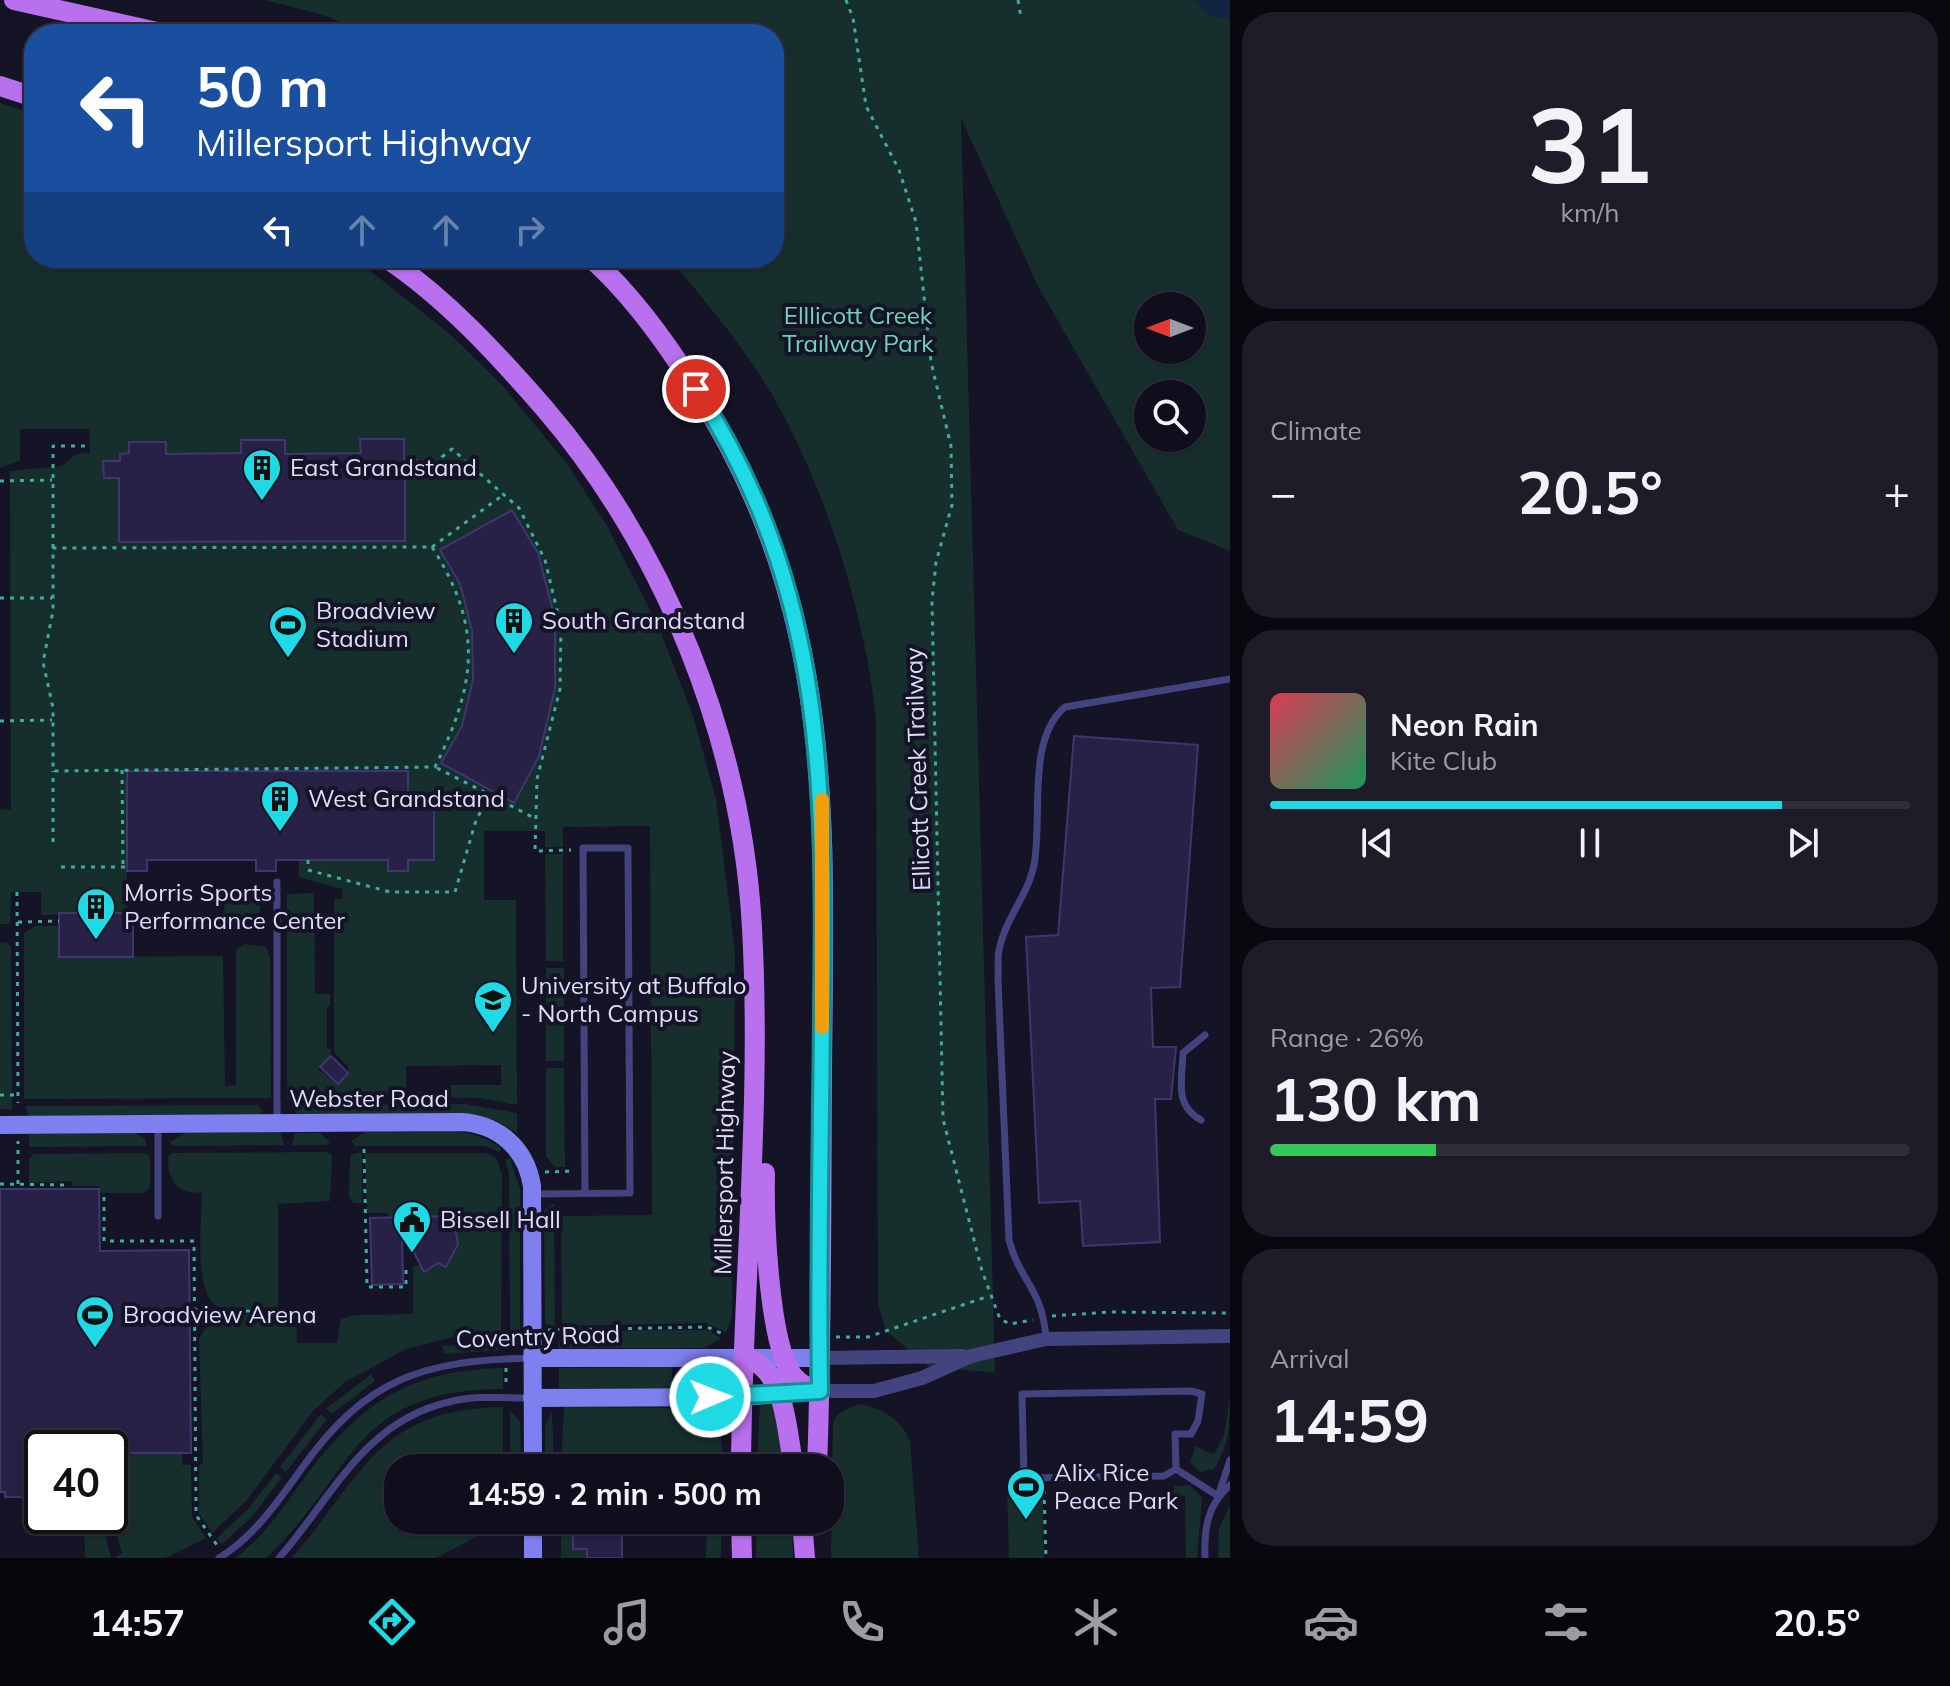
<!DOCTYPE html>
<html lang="en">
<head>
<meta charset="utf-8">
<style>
  body { margin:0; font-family:Mulish,sans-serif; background:#1e1c29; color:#f1f3f6; height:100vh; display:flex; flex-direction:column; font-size:30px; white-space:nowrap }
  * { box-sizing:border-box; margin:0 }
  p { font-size:26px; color:#9c9ca3 }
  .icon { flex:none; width:44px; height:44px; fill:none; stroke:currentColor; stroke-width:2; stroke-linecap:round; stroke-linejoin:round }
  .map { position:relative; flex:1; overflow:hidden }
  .sheet { display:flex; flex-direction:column; gap:12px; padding:12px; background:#09080f; width:720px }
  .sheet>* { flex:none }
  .guide { position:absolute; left:24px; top:24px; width:760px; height:244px; border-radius:32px; box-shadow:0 2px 6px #0004,0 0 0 2px #302e3b; background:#1a4fa0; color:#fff; overflow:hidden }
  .needle { width:52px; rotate:270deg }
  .fabs { position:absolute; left:1134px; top:292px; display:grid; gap:16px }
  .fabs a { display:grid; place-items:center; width:72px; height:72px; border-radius:50%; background:#100e1c; box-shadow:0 2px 6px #0004,0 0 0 2px #302e3b; font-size:40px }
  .speed { position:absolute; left:24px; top:1430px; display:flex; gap:16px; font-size:40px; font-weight:700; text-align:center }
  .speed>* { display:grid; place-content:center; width:104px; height:104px; border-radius:50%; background:#100e1c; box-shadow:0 2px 6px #0004,0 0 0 2px #302e3b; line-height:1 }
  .speed .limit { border:4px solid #111; border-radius:12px; background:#fff; color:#111 }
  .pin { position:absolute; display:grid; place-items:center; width:68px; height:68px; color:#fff; margin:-34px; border:4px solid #fff; border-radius:50%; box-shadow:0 2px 8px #0007 }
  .me { position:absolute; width:88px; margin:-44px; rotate:89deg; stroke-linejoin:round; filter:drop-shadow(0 0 6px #0008) }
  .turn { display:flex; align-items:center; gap:28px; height:168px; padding:0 40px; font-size:36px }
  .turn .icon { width:104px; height:104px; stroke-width:2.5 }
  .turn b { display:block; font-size:56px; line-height:68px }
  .lanes { display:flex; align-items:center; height:76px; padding:0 40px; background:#0003; justify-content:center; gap:40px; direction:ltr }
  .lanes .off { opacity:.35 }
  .big { font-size:60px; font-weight:700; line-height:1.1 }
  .sheet .tile { flex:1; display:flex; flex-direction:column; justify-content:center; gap:12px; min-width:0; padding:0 28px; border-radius:32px; background:#1e1c29 }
  .sheet .dial { align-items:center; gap:0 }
  .dial b { font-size:104px; line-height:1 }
  .song { display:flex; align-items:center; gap:24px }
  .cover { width:96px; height:96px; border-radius:12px; background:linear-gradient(135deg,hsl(350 70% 55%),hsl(150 70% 35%)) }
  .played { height:8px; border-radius:4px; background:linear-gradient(90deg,#1fd9e4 80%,#302e3b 80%) }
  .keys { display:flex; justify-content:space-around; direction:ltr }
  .heat { display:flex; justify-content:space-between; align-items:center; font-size:44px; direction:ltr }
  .charge { height:12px; border-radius:6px; background:linear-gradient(90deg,#34c759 26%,#302e3b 0) }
  .trip { position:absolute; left:384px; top:1454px; width:460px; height:80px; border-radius:32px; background:#100e1c; box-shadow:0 2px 6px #0004,0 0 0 2px #302e3b; font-weight:700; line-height:80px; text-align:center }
  .tab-bar { display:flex; height:128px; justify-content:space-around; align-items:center; background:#06060b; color:#9c9ca3 }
  .tab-bar .icon { width:56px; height:56px }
  .tab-bar .active { color:#1fd9e4 }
  .tab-bar b { font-size:36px; color:#f1f3f6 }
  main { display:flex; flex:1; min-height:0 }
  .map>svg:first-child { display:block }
</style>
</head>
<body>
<main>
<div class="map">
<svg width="1230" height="1558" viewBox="0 0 1230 1558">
  <rect width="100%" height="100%" fill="#151326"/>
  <path fill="#162f2d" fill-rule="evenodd" d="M265,0h965v551l-52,-21 -140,-244 -77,-168 34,1255 -67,-7 -42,-35 -8,-27 -2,-585c-11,-112 -61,-268 -127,-360 -24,-35 -53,-68 -79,-101h104v-224h-409l-38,-18zM1148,306h44v44h-44zM1148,394h44v44h-44z
    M0,103l34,11v144h320l97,77 51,50 65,79 40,62 53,104 33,86 23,83 19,153 -3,365 -6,15 -20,-9 -144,3 -1,-110 91,-1 -2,-389 -87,1v20h-18v-16h-61v69h32l1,205 -36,-7 -46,-1v-5h16v-7h50v-20l-95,1v26h22l1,5 -142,1v-204l27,-1 1,101h15v12l-3,1v41l4,1v7l-13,13 19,15 11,-11v-7l-14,-13v-154h8v-10l-43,-12v-17h-152v11h-20v42l-86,2v-23h-30l-1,32h-10v-115l11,1 -1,-339 52,-5 14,-12 14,-1 -1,-24h-69v31l-20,8z
    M545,854h18v107h-17z
    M224 908a18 18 0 1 1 36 0a18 18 0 1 1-36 0Z
    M35,926h24l1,31 163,-1 2,130 11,-1v-135l9,-6 21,3 4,10 1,141 -247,1v-166z
    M6,942l5,5 1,163 -12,-1v-166z
    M546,968h18v93h-18z
    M546,1068h18l1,99h-10l-9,-11z
    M466,1104l51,9v20l-21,-13 -27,-6 -170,1 -5,-4 5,-6z
    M258,1105l5,7 -4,3 -230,1 -4,-10z
    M281,1132l3,13 -111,1 -3,-4 15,-9z
    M365,1132c44,0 99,-11 136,16l-1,4 -16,-6h-129l-4,-5z
    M135,1133l11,7v6l-117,1v-13z
    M295,1133h25l10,9 -4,3h-34z
    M326,1152l6,3 -2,46 -52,3v104c-18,0 -41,4 -58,-1 -28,-8 -18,-89 -18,-114 -26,-1 -34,-11 -34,-36l4,-4z
    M145,1153l5,4v30l-6,6h-45v-7h-27v-5l-43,2v-24l5,-5z
    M355,1153h7v50h-8l-5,-6 1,-41z
    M365,1153h121l11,6 5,17 -1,156 -51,6 -44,11 -61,33 -32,29 -66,89 -35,33 -13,-20v-48l4,-1 -4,-124c14,-36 66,-24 97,-25l1,28h40l4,-24 15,-4 57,-1v-48l8,-1 3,7 14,-9 9,4 11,-23 -5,-27 -64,1 -1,-5h-21z
    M505,1159h5l10,30v141h-10l-1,-157z
    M554,1203l1,123 -10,-2 -1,-113z
    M709,1330l12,9 -17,9h-146l4,-17z
    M503,1341v9l-59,4 -2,-8z
    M672,1367v21h-113v-20z
    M503,1368v21c-154,1 -147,85 -237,169h-31c27,-19 46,-47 65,-74 56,-77 104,-114 203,-116z
    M371,1374l4,7 -43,33 -6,-5z
    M1230,1397c0,27 -1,48 -16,72l-14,3 -10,-10 6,-16 18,9 10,-20z
    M760,1400l13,1 14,67h-30z
    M858,1404c24,4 43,15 52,37l9,117h-88l2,-137 6,-8z
    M503,1407v61h-105v52h105v3l-67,35h-144c71,-82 85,-149 211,-151z
    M564,1407l138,1c22,17 20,34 20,60l-137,-3 -1,3h-23z
    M510,1410l10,12 1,46h-11z
    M552,1412l2,56h-9v-42z
    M321,1414l6,5 -41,53 -6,-5z
    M110,1453h72v12h9l1,52 14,21 -41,20h-50l7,-5 -9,-30 -10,3 8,32h-26l-1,-39 -14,-3h40z
    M276,1473l6,4 -31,41 -29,26 -6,-5 32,-30z
    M1007,1485h35l2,73h-35z
    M1190,1485l12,13 -5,60h-11l-1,-62 -10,-1 -2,-4 2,-5z
    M1230,1505v53h-12l1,-29z
    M561,1520h12v29h14v9h-26z
    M707,1520h14v38h-15z
    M757,1520h35l1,38h-37z"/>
  <path fill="#112441" d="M1195,0h35v20l-20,-4z"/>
  <path fill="#272145" stroke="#3e366e" stroke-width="2" d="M360,439h44v22l13,-1v18h-12v63l-286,1v-64h-15l-1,-17h17v-7l9,-1v-11h37v12l75,-1v-13h44v14l76,-1z
    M512,510l26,43 17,66v69l-16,68 -25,47 -73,-40 21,-37 11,-46 -1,-49 -12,-47 -20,-34z
    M1074,736l124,9 -18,242 -29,1 2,59h23l-5,52h-16l5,143 -77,4 -3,-45 -41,2 -13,-266 32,-2z
    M127,771h281v26h26v63h-26v11h-20v-11h-112v11h-20v-11h-109v11h-20z
    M59,913h74v44h-74z
    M331,1056l17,17 -10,11 -18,-17z
    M0,1189h99l1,62 89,-1 2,203h-81v-5h-68v49h-37v-5h-5z
    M453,1216l5,28 -12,23 -8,-4 -14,9 -22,-43 1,55 -31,1 -2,-67z
    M573,1520h49v38h-35v-9h-14z"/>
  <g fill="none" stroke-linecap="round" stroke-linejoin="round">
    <path stroke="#3faca0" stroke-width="3" stroke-dasharray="4 6" stroke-linecap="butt" d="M846,0l7,18 13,88 33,64 17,52 15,140 20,84 1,59 -16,57 -4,39 11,518 39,152 18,48 10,5 23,-4
      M1018,0l3,18
      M419,476l22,-1 1,-18 10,-8 67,59 26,52 16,67 -1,62 -23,90 -2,72 36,-1
      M0,481l52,-1
      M432,547c52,81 44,137 3,220l-382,4v-63l-10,-46 10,-51v-63z
      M432,547l71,-52
      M53,548v-102h37
      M0,598h52
      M0,721l52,-1
      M437,768l61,31
      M122,770l1,97
      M53,842v-71
      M308,860v10l82,22h65l22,-75 11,-14 10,-4 36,19
      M61,867h64
      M17,892l1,211
      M18,922l41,-1
      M0,1095h18
      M364,1149l3,138h39v-20
      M545,1172l28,-1
      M0,1184l64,1
      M18,1184v-43
      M104,1197v44h90l2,274 23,33
      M196,1310l100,2
      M1052,1316l58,-4 116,1
      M548,1330l159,-3 16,7
      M836,1337h32l121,-41
      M506,1368v20
      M1044,1490l2,68"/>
    <path stroke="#43447f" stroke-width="7" d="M277,882v240
      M1201,1120c-27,-15 -19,-39 -18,-67l22,-18
      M158,1126v90
      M534,1194l96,-1 -2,-345h-45l2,345
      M1046,1339c-3,-50 -26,-57 -37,-99l-11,-260c1,-10 -1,-21 1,-30 6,-31 29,-55 35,-85 9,-47 -8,-126 31,-158l165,-28
      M1191,1391l11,3 -4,27 -7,13h-16l1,35 -12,7 -140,2 -2,-84z
      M1176,1469l42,27 12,-36
      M219,1558c35,-21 60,-58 83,-90 65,-91 121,-107 228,-110
      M279,1558c53,-60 85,-137 170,-156 26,-7 55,-4 81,-4
      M1205,1558c-1,-29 2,-53 25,-73"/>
    <path stroke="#43447f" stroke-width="14" d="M819,1358l144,-2
      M820,1391h54l48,-13 49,-22 75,-17 184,-3"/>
    <path stroke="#7e80ef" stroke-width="18" d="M0,1125l461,-3c37,2 65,26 71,64l1,282
      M532,1358h287
      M532,1398l210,-1 78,-6
      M533,1520v38"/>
    <path stroke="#b970ee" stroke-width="20" d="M14,0l152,34
      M0,86l34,11
      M386,258c60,40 112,97 159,151 121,141 197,333 207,519 10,180 -10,360 -11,540
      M591,258c39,35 72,80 100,124 147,225 133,434 131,690 -1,132 0,264 -5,396
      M765,1173c-1,43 3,170 28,203 8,9 15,12 27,15
      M746,1358c41,12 40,73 48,110
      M741,1520l1,38
      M802,1520l3,38"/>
  </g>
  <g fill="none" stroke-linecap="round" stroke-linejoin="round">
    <defs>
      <path id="route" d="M696,389c130,200 129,398 126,627 -1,125 -4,250 -2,375l-110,6"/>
    </defs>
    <use href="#route" stroke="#148d94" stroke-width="20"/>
    <use href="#route" stroke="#1fd9e4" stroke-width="14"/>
    <path stroke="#f59e0b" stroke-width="14" d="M822,800v227"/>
  </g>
  <defs>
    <symbol id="building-pin" viewBox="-11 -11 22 30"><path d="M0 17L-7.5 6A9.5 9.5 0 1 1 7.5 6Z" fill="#1fd9e4" stroke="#151326"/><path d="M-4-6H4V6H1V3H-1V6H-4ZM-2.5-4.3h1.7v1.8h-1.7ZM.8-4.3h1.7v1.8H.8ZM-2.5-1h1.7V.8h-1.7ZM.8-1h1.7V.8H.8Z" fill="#111"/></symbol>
    <symbol id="stadium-pin" viewBox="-11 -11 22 30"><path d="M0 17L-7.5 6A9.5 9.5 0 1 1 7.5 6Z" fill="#1fd9e4" stroke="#151326"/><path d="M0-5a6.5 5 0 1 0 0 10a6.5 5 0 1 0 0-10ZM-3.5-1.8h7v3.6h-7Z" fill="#111"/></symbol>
    <symbol id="university-pin" viewBox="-11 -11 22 30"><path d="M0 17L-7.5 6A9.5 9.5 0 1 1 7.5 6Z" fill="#1fd9e4" stroke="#151326"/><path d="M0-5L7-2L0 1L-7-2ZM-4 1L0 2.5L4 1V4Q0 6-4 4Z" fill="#111"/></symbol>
    <symbol id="civic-pin" viewBox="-11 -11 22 30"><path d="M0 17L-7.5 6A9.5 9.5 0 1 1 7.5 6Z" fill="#1fd9e4" stroke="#151326"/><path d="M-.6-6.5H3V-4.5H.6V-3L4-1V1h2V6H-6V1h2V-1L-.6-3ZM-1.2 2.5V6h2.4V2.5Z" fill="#111"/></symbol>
  </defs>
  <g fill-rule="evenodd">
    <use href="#building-pin" x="240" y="446" width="44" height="60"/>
    <use href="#building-pin" x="492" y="599" width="44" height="60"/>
    <use href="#stadium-pin" x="266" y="603" width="44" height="60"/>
    <use href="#building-pin" x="258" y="777" width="44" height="60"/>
    <use href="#building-pin" x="74" y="885" width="44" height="60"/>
    <use href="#university-pin" x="471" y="978" width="44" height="60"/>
    <use href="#civic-pin" x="390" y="1198" width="44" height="60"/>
    <use href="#stadium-pin" x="73" y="1293" width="44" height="60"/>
    <use href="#stadium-pin" x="1004" y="1465" width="44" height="60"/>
  </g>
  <g text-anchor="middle" stroke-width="8" stroke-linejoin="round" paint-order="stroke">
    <g font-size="24" fill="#70d3b6" stroke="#151326">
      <text x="858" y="324">Elllicott Creek<tspan x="858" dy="28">Trailway Park</tspan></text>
    </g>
    <g font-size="24" fill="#dedcfb" stroke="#151326" text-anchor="start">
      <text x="290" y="476">East Grandstand</text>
      <text x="316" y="619">Broadview<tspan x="316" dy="28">Stadium</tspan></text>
      <text x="542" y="629">South Grandstand</text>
      <text x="308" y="807">West Grandstand</text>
      <text x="124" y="901">Morris Sports<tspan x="124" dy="28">Performance Center</tspan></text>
      <text x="521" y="994">University at Buffalo<tspan x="521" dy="28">- North Campus</tspan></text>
      <text x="440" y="1228">Bissell Hall</text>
      <text x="123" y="1323">Broadview Arena</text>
      <text x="1054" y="1481">Alix Rice<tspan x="1054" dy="28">Peace Park</tspan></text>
    </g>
    <g font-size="24" fill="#dedcfb" stroke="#151326">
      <text transform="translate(918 769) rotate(-92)" y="8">Ellicott Creek Trailway</text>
      <text x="369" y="1107">Webster Road</text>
      <text transform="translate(725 1163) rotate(-89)" y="8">Millersport Highway</text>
      <text transform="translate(538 1337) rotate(-2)" y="8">Coventry Road</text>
    </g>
  </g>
</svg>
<div class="fabs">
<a><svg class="needle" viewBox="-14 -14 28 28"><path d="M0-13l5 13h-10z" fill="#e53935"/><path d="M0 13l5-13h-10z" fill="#9c9ca3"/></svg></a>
<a><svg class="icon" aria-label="search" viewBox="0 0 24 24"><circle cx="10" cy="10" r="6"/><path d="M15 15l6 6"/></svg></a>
</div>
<div class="speed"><div class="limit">40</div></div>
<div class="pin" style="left:696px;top:389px;background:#d93025"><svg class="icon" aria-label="arrive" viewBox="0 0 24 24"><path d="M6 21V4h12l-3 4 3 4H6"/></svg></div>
<svg class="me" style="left:710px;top:1397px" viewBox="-20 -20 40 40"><circle r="17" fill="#1fd9e4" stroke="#fff" stroke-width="3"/><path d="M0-11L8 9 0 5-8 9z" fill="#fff"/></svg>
<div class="trip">14:59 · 2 min · 500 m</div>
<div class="guide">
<div class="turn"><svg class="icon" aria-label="left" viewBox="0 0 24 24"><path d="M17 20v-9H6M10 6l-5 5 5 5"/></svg><div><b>50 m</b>Millersport Highway</div></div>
<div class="lanes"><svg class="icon" aria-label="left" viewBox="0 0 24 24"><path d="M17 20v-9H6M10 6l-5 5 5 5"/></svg><svg class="icon off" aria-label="ahead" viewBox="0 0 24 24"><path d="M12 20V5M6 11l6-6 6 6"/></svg><svg class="icon off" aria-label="ahead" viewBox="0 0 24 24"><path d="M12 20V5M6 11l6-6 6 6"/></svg><svg class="icon off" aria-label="right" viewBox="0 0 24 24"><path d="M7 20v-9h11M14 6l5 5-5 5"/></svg></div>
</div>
</div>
<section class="sheet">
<div class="tile dial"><b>31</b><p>km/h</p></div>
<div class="tile"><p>Climate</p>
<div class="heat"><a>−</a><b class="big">20.5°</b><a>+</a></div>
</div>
<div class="tile">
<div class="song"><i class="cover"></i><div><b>Neon Rain</b><p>Kite Club</p></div></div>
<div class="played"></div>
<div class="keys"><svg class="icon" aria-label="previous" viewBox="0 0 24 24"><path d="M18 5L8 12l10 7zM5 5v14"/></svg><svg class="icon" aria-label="pause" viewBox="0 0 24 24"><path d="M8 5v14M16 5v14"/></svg><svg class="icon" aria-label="next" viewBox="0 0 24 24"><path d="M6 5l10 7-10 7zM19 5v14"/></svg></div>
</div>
<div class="tile"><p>Range · 26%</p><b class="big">130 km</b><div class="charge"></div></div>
<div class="tile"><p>Arrival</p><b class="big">14:59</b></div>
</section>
</main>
<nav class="tab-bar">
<b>14:57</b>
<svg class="icon active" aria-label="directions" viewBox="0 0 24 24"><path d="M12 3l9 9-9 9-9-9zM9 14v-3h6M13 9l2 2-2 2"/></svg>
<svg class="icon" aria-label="music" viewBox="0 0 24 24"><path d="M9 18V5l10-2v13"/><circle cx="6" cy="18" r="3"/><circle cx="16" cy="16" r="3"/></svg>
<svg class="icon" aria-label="phone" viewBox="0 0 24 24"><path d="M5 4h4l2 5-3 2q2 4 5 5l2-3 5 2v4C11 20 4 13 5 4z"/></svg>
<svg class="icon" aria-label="climate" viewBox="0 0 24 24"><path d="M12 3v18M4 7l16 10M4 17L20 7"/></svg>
<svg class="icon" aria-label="car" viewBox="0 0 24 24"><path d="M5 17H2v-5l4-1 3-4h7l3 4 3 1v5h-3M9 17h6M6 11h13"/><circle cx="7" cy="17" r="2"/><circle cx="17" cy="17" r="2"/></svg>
<svg class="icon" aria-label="filters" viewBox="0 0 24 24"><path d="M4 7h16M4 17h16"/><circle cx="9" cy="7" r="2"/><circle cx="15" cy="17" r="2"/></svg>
<b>20.5°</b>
</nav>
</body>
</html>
